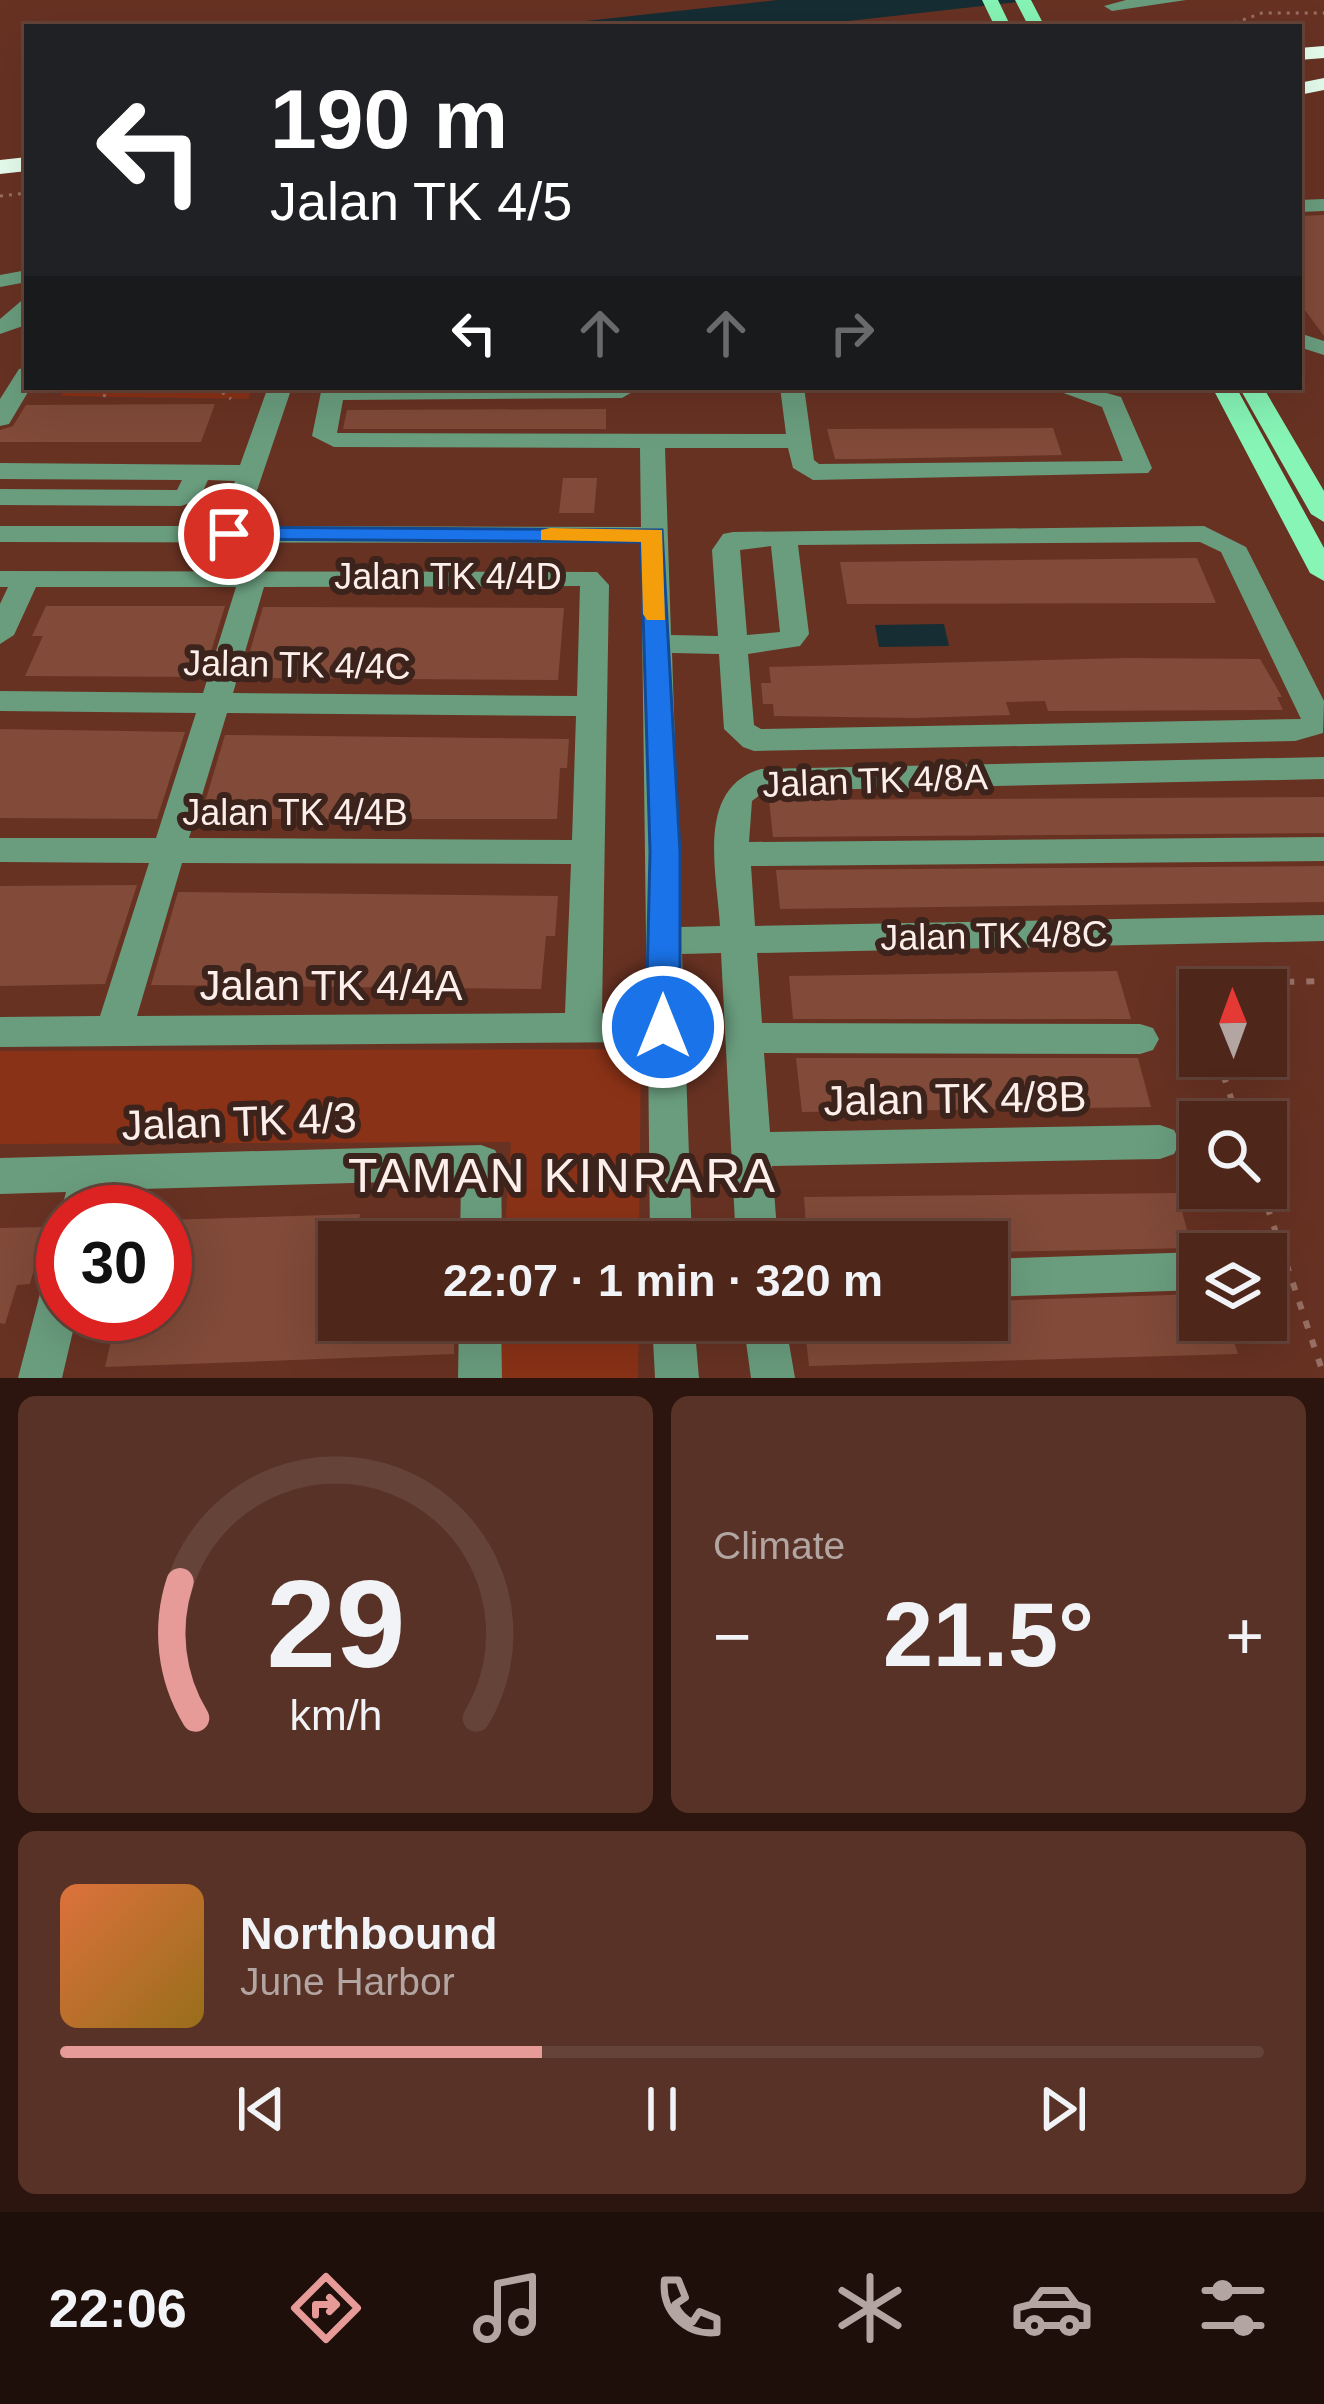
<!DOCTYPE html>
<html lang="en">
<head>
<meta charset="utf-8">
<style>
  body { margin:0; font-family:Arial,sans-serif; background:#583227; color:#f1f3f6; height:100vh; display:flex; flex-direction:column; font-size:45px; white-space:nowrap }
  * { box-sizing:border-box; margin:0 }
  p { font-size:39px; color:#b3a5a2 }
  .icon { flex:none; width:66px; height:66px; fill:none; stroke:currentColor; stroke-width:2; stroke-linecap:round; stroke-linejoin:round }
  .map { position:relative; height:1378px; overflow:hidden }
  .panel { display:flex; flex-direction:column; gap:18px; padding:18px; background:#2b150e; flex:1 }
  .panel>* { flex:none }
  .hud { position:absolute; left:24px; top:24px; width:1278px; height:366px; border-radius:0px; box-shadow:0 12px 48px #0002,0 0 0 3px #654339; background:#202124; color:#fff; overflow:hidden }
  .needle { width:78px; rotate:359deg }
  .controls { position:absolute; left:1179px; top:969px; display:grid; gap:24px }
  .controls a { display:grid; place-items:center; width:108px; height:108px; border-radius:0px; background:#4e261a; box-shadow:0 12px 48px #0002,0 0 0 3px #654339; font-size:60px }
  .speed { position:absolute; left:36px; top:1185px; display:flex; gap:24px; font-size:60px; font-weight:700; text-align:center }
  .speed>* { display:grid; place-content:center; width:156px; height:156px; border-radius:50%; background:#4e261a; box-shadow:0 12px 48px #0002,0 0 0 3px #654339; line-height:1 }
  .speed .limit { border:18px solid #d22; background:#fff; color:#111 }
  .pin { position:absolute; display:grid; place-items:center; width:102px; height:102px; color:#fff; margin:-51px; border:6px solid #fff; border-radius:50%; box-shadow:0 3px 12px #0007 }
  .me { position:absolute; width:132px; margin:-66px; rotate:0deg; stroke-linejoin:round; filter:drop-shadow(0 0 9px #0008) }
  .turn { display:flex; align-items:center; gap:42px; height:252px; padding:0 48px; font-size:54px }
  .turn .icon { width:156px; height:156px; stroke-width:2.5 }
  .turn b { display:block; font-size:84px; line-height:102px }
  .lanes { display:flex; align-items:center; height:114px; padding:0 48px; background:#0003; justify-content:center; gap:60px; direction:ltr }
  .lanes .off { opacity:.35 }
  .big { font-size:90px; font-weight:600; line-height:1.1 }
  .panel .tile { flex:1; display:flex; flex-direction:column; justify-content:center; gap:18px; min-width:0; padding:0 42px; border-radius:18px; background:#583227 }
  .panel .dial { align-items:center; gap:0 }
  .dial svg { height:312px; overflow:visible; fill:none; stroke:#654339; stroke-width:7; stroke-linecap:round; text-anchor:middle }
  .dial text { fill:#f1f3f6; stroke:none }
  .song { display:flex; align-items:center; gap:36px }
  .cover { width:144px; height:144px; border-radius:18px; background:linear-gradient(135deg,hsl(20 70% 55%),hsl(40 70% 35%)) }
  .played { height:12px; border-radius:6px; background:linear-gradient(90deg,#e69b98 40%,#654339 40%) }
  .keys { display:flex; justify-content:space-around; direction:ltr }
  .heat { display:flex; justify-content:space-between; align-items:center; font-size:66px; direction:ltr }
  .panel .tiles { flex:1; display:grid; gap:18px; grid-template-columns:1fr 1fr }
  .tile:last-child { grid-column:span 2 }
  .trip { position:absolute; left:318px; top:1221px; width:690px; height:120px; border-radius:0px; background:#4e261a; box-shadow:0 12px 48px #0002,0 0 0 3px #654339; font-weight:600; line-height:120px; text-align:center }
  .dock { display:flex; height:192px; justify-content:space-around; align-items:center; background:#1f0f0a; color:#b3a5a2 }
  .dock .icon { width:84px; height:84px }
  .dock .on { color:#e69b98 }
  .dock b { font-size:54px; color:#f1f3f6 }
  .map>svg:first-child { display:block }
</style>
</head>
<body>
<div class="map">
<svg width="1324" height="1378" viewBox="0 0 1324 1378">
  <rect width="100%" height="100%" fill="#683223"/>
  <path fill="#8a3217" d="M66,387h186l-4,12 -187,-3z
    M641,1049l-2,193h-135l7,-100 -511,2v-93z
    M498,1320h141l-1,58h-144z"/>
  <path fill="#152d33" d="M778,0h258l-241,27h-264z
    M944,624l5,22 -70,1 -4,-22z"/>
  <path fill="#814a39" d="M1324,215v121l-25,-34v-86z
    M215,404l-14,38h-201v-12l13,-4 13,-21z
    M606,409v20h-263l4,-19z
    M1053,428l9,27 -198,4h-29l-8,-30z
    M563,478h34l-3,35h-35z
    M1197,558l19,45 -369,1 -7,-42z
    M46,606h179l-22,71 -178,-1 18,-40h-11z
    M263,607l301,1 -6,72 -316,-2z
    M1127,658l133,1 22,38h-5l6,13 -235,1 -3,-10 -39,1 4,13 -96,3 -140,-2 -1,-12h-10l-2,-21h10l-2,-16z
    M0,729l185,3 -28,87 -157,-1z
    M225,735l344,4 -2,29h-7l-3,51h-357z
    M1324,797v36l-551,4 -4,-37z
    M1324,866v36l-544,7 -4,-39z
    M137,885l-32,99 -105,2v-100z
    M178,892l380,4 -3,40h-9l-5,53 -390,-4z
    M1117,971l14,48h-338l-4,-43z
    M796,1058h342l13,49 -349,5z
    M1177,1193l15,55 -205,4v-10h-180l-3,-45z
    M360,1214l-3,28h-18v78h115v34l-349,13 12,-53h48v-94z
    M45,1227l-15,57 -13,1 -12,39 -5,-1v-95z
    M1200,1294v26h27l11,34 -429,12 -5,-46h183v-19z"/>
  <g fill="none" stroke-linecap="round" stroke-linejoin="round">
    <path stroke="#997065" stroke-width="3" stroke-dasharray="3 6" stroke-linecap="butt" d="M1226,26l36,-13h62
      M0,196l27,-3
      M162,387h19
      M215,387l16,12
      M104,397l3,-10"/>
    <path stroke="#997065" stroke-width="6" stroke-dasharray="8 12" stroke-linecap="butt" d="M1200,1007l-9,-23 133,-3
      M1217,1056l22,66
      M1261,1188l63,188"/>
    <path fill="#6a9d7e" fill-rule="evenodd" d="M1126,0h60l-74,11 -8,-5z
      M1324,199v12l-25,1v-12z
      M27,270v12l-27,5v-12z
      M27,296l-4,30 -23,8v-15z
      M1299,333l25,8v14l-25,-8z
      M27,367v20h4l-22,37 -9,2v-27l19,-30z
      M268,387h24l-47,139 396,1 -1,-79 -306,-1 -22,-11 10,-49h309l3,4 -12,7 -279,2 -6,33 449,1 -6,-47h24l10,73 5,4 304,-3 -21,-54 -55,-20h38l36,10 31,71 -4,5 -335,7 -20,-12 -5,-20h-123l6,187 47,1 -6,-86 11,-16 10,-2 471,-6 42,21 78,154 -1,32 -28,8 -541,10 -11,-4 -19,-18 -5,-75 -47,-1 9,274 39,-1c-3,-53 -25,-138 41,-157l563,-12v22l-559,12 -13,10 -3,41 575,-5v24l-573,5 4,60 569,-11v26l-567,12 5,70 378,1 13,4 6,11 -6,11 -13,4 -376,-1 6,79 390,-7 14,5 6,12 -6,12 -14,5 -388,7 6,76h-42l-15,-289 -39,1 10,288h-42l-2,-200 -648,5v-30l100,-1 49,-153 -149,-1v-24h156l40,-125 -196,-2v-20l203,2 33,-106h-200l-22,48 -14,9v-40l8,-17h-8v-16l597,1 12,13 -7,428 45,-1 -6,-469 -641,-1v-16h218l17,-45 -27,-1 -9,20 -18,6 -181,-1v-16l177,1 5,-10 -182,-1v-16l240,2zM1200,542l21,10 80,167 -540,10 -7,-4 -6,-71 52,-8 9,-12 -11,-89zM771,546l9,86 -33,3 -7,-85zM580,586l-3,110 -344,-3 31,-106zM227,713l349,3 -4,124 -383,-2zM182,863l389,1 -6,149 -428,3z
      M481,1145l14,5 6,12 1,80h-42l1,-62 -354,10 -6,22h-38v5l-2,-5 5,-20 -66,2v-36z
      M1200,1252l6,2h-6v36l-213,7v-38z
      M63,1266v48h14l-15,64h-44l24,-92 6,-14z
      M459,1320h42l1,58h-44z
      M652,1320h42l5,58h-44z
      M743,1320h42l10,58h-44z"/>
    <path fill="#87f5b6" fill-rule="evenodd" d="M982,0h16l13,27h-16z
      M1015,0h16l14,27h-16z
      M1212,387h24l88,161v33l-14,-8z
      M1239,387h24l61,104v31l-13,-8z"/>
    <path fill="#e7feef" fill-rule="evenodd" d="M1324,46v12l-25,2v-12z
      M1324,78v12l-25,5v-12z
      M27,157v14l-27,3v-14z"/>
  </g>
  <path fill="#1a73e8" stroke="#114b97" stroke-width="3" d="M229,527l433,3 18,322v175l-5,10h-24l-5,-10 4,-175 -9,-310 -421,-3v-10z"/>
  <path fill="#f59e0b" d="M550,528l112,2 3,90h-18l-4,-6 -2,-72 -100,-2v-10z"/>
  <g text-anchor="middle" stroke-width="12" stroke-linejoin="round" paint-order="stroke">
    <g font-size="36" fill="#fceeea" stroke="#3c231c">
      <text x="448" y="589">Jalan TK 4/4D</text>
      <text transform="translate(297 664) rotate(1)" y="13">Jalan TK 4/4C</text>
      <text transform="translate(875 780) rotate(-2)" y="13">Jalan TK 4/8A</text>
      <text x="295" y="825">Jalan TK 4/4B</text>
      <text transform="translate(994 935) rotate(-1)" y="13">Jalan TK 4/8C</text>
    </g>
    <g font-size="42" fill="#fceeea" stroke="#3c231c">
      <text x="331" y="1000">Jalan TK 4/4A</text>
      <text transform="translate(955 1098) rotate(-1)" y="15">Jalan TK 4/8B</text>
      <text transform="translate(239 1121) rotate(-2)" y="15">Jalan TK 4/3</text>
    </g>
    <g font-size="48" letter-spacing="3" fill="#fceeea" stroke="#3c231c">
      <text x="563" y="1192">TAMAN KINRARA</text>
    </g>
  </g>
</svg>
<div class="controls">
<a><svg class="needle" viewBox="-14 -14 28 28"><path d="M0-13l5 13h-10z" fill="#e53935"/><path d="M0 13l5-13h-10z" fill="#b3a5a2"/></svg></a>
<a><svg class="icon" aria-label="search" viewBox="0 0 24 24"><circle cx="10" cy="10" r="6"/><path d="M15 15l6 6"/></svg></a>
<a><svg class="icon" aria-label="layers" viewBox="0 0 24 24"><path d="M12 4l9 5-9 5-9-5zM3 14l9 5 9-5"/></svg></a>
</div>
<div class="speed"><div class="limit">30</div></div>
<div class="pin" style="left:229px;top:534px;background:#d93025"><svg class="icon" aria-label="arrive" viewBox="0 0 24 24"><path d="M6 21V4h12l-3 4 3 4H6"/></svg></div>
<svg class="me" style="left:663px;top:1027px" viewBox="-20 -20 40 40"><circle r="17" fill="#1a73e8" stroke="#fff" stroke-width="3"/><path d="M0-11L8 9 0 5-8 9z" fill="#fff"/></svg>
<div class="trip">22:07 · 1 min · 320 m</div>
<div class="hud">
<div class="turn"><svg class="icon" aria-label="left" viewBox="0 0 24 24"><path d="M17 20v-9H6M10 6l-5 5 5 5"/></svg><div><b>190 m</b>Jalan TK 4/5</div></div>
<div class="lanes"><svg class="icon" aria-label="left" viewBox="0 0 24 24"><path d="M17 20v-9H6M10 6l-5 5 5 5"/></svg><svg class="icon off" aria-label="ahead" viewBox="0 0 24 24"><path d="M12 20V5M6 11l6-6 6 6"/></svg><svg class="icon off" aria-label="ahead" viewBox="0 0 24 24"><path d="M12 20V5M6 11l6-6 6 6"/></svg><svg class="icon off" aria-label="right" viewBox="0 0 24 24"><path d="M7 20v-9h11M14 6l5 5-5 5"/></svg></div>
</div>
</div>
<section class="panel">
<div class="tiles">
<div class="tile dial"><svg viewBox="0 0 100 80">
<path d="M14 69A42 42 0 1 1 86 69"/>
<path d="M14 69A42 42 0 0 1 10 34" stroke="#e69b98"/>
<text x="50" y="56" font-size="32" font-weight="700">29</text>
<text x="50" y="72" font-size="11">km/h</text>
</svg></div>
<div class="tile"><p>Climate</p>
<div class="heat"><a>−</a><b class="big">21.5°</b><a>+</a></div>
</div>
<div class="tile">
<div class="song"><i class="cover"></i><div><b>Northbound</b><p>June Harbor</p></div></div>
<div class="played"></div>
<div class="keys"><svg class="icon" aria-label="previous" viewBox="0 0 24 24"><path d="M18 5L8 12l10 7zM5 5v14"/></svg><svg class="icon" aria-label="pause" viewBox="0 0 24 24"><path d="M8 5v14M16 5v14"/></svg><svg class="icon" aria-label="next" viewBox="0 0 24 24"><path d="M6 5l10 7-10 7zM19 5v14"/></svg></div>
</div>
</div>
</section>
<nav class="dock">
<b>22:06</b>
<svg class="icon on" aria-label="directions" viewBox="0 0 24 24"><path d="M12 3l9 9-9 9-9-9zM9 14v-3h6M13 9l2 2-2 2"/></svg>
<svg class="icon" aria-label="music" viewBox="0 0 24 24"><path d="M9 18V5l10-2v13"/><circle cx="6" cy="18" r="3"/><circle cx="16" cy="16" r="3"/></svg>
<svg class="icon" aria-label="phone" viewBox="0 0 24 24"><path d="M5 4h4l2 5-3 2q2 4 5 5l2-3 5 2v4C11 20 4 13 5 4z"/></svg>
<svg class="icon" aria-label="climate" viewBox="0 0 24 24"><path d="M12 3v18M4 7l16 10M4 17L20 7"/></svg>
<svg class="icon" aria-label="car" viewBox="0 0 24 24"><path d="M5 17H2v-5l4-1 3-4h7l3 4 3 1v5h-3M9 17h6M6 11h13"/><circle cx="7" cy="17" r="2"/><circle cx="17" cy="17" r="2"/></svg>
<svg class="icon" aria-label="filters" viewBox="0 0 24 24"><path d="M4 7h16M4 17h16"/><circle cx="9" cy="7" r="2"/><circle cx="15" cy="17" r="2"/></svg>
</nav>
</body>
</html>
